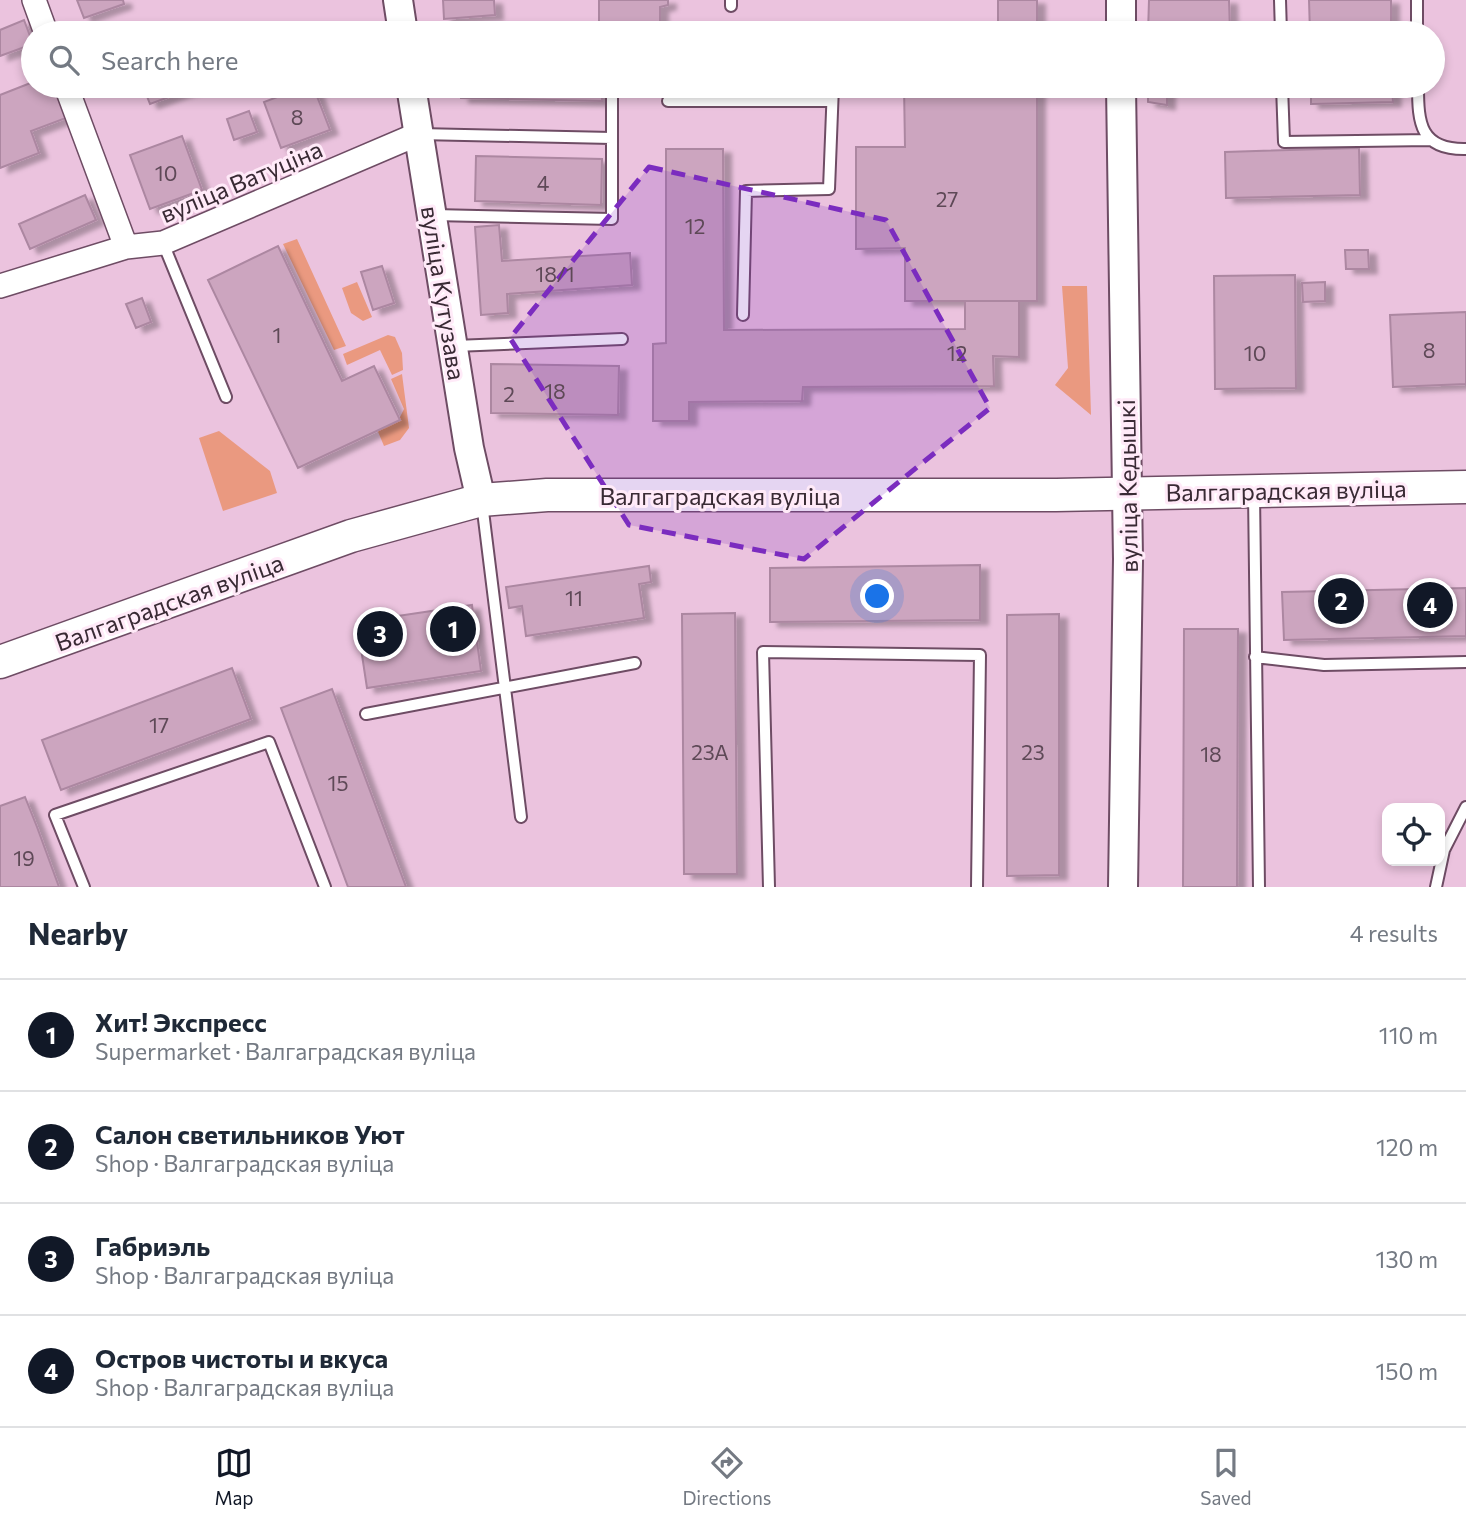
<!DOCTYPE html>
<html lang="en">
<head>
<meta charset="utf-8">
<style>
  :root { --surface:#fff; --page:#f2f2f3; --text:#1f2937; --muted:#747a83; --line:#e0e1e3; --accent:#111827 }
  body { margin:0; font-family:Commissioner,sans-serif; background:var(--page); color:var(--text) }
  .controls { position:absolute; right:21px; bottom:21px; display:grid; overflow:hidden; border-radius:14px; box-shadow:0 4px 10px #0003 }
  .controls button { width:63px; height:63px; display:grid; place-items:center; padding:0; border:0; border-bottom:2px solid var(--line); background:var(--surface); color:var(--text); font:35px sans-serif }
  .you { position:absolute; left:878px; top:597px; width:24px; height:24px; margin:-18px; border:5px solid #fff; border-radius:50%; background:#1a73e8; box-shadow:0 0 0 10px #1a73e833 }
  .badge { display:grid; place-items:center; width:46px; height:46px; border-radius:50%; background:var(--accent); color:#fff; font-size:23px; font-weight:700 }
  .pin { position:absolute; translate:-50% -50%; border:4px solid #fff; box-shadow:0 2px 7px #0006 }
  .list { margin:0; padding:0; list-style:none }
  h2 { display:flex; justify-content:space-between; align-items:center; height:91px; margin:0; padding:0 28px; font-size:30px }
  h2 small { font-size:23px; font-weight:400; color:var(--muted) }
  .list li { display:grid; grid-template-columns:46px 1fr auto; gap:21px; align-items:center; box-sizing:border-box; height:112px; padding:0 28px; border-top:2px solid var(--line) }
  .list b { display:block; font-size:26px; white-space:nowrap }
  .list p { margin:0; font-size:23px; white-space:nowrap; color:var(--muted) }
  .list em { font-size:23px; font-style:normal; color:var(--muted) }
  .icon { flex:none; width:38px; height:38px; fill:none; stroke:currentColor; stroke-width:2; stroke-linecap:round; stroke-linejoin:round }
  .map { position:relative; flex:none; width:1466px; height:887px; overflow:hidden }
  .search { position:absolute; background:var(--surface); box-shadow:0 4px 10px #0003; left:21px; right:21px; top:21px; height:77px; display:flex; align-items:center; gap:18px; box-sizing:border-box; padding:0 24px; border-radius:38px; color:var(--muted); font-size:26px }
  .sheet { height:539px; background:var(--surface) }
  nav { display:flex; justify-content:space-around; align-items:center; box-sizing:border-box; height:98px; border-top:2px solid var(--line); background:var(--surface); font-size:19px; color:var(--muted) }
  nav a { display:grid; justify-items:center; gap:4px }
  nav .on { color:var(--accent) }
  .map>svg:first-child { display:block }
  .green { fill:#ea9980 }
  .building { fill:#cca5bf; stroke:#ac87a1; stroke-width:2; filter:url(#shadow) }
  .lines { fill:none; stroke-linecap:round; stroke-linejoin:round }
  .service-casing { stroke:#6e4c64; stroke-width:14 }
  .minor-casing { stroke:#6e4c64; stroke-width:26 }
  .tertiary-casing { stroke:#6e4c64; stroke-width:32 }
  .secondary-casing { stroke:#6e4c64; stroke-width:35 }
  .service { stroke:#fff; stroke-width:10 }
  .minor { stroke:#fff; stroke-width:23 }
  .tertiary { stroke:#fff; stroke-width:28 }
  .secondary { stroke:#fff; stroke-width:32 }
  .marked { fill:#7b2cbf; fill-opacity:0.2; stroke:#7b2cbf; stroke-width:5; stroke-dasharray:14 9; stroke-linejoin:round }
  .labels { text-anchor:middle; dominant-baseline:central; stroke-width:6; stroke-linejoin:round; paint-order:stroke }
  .number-label { font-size:21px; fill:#5e4957 }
  .street-label { font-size:24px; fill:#392a34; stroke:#ffeaf8 }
</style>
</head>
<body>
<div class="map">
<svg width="1466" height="887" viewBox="0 0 1466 887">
  <defs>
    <filter id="shadow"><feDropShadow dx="8" dy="4.5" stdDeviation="2" flood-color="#0004"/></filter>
  </defs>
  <rect width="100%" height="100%" fill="#ebc3de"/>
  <path class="green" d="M297,239l49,107 -12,4 -51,-106z
    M357,282l15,35 -9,4 -12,-8 -9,-25z
    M1062,286h25l4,129 -36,-30 13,-17z
    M388,335l7,2 7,16 1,17 -11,5 -12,-25 -33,15 -4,-11z
    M402,374l7,54 -9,12 -16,6 -8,-19 22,-6 6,-12 -13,-30z
    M219,431l51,40 7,22 -54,18 -24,-73z"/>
  <path class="building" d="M77,0h46l1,4 -40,14z
    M443,0h51l1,15 -51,4z
    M599,0h69v5l-8,2v26h-46l2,-10 -17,2z
    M998,0h39v33h-39z
    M1149,0h80l1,33h-82z
    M1309,0h82v33h-81z
    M24,20l9,24 -33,12v-26z
    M33,82v4h21l12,32 -35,13 8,22 -39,15v-73z
    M143,86h56l-49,18z
    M306,86h7l17,44 -49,18 -17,-46z
    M461,86h141v15l-141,-3z
    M904,86h133v215h-132v-53l-49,1v-102h49z
    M1148,86h19v19l-19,-3z
    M1311,86h81l1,16 -82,2z
    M249,111l8,21 -23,8 -7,-21z
    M182,136l20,54 -52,19 -20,-54z
    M1359,148l1,47 -134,3 -1,-46z
    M666,149h57l1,181 241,-1v-28h54v56l-26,-1 1,30 -191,1 -1,14 -113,1v19h-36v-77l13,-1z
    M476,156l126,3 -1,46 -126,-4z
    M85,195l11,25 -66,29 -11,-25z
    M499,225l3,36 128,-8 2,32 -125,9 1,19 -27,2 -6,-88z
    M278,246l64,135 32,-15 26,54 -102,48 -90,-188z
    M1345,250h23l1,19h-23z
    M382,266l12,37 -21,7 -12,-38z
    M1295,275l1,113 -81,1 -1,-113z
    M1325,282v19l-22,1 -1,-19z
    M142,298l9,24 -15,6 -10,-24z
    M1466,312v72l-73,3 -3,-72z
    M491,364l128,2 -1,49 -127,-2z
    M980,565v55l-210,2v-54z
    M649,566l2,16 -12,2 5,34 -118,18 -4,-30 -13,2 -3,-21z
    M1466,588v48l-182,4 -2,-48z
    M472,605l9,66 -114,17 -10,-66z
    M735,613l2,261h-53l-2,-260z
    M1059,614v261l-52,1v-261z
    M1184,629h54l-1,258h-54z
    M232,668l19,51 -190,71 -19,-50z
    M332,689l74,198h-58l-10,-27 -57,-152z
    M25,797l12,30 22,60h-59v-81z"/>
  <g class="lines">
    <g class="service-casing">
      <path id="service" d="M1280,0l1,33
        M1417,0v33
        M731,6v-6
        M1037,31l84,-3
        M994,33l4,-1
        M1282,86l2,56 146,-2
        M1418,86c0,37 2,64 48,63
        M668,101h164
        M419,134l193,4
        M434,215l178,4v-133
        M163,243l63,154
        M743,315l3,-124 83,-2 4,-103
        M455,346l167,-7
        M1254,493l5,394
        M482,503l39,314
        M1255,657l69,8 142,-3
        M366,714l269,-51
        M84,887l-29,-72 214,-73 56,145
        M769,887l-6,-235 217,3 -3,232
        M1436,887l8,-37 22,-43"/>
    </g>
    <g class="minor-casing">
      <path id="minor" d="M34,0l12,33
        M66,86l60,161
        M0,286l126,-39 37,-4 255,-109"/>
    </g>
    <g class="tertiary-casing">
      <path id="tertiary" d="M398,0l5,33
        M1121,33v-33
        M411,86l58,362 12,52
        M1121,86l7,473 -5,328"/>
    </g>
    <g class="secondary-casing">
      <path id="secondary" d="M0,662l351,-126 130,-36 66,-5h509l410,-8"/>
    </g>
    <use href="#service" class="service"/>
    <use href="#minor" class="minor"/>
    <use href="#tertiary" class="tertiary"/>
    <use href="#secondary" class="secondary"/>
  </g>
  <path class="marked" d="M649,167l237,53 104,188 -186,151 -175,-34 -119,-187z"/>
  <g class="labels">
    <g class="number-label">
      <text x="297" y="116">8</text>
      <text x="166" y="172">10</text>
      <text x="543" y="182">4</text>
      <text x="947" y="198">27</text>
      <text x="695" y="225">12</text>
      <text x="555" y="273">18/1</text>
      <text x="277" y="334">1</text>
      <text x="1429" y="349">8</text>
      <text x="957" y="352">12</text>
      <text x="1255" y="352">10</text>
      <text x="555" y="390">18</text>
      <text x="509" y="393">2</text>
      <text x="574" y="597">11</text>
      <text x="159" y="724">17</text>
      <text x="710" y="751">23А</text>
      <text x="1033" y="751">23</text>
      <text x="1211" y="753">18</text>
      <text x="338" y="782">15</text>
      <text x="24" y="857">19</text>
    </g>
    <g class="street-label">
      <text transform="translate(241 181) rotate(-23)">вуліца Ватуціна</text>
      <text transform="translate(444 293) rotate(81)">вуліца Кутузава</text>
      <text transform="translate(1127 486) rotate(-91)">вуліца Кедышкі</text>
      <text transform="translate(1286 490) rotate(-1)">Валгаградская вуліца</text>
      <text x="720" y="495">Валгаградская вуліца</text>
      <text transform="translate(169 602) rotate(-20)">Валгаградская вуліца</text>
    </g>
  </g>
</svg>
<div class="controls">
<button><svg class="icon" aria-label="locate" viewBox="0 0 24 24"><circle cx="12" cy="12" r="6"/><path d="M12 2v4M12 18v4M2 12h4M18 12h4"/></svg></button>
</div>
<div class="you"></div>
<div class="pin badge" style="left:453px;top:629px">1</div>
<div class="pin badge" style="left:1341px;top:601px">2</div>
<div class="pin badge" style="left:380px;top:634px">3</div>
<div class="pin badge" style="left:1430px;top:605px">4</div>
<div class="search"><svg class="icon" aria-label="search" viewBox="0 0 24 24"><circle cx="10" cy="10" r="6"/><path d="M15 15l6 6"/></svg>Search here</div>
</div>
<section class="sheet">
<h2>Nearby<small>4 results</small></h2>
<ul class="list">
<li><span class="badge">1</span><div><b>Хит! Экспресс</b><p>Supermarket · Валгаградская вуліца</p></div><em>110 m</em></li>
<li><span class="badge">2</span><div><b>Салон светильников Уют</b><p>Shop · Валгаградская вуліца</p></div><em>120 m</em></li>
<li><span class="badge">3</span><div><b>Габриэль</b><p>Shop · Валгаградская вуліца</p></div><em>130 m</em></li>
<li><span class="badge">4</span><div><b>Остров чистоты и вкуса</b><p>Shop · Валгаградская вуліца</p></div><em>150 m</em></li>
</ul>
</section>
<nav>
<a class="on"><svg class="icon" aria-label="map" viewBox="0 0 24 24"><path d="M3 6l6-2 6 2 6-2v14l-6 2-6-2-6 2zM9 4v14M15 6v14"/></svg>Map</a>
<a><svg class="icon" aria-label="directions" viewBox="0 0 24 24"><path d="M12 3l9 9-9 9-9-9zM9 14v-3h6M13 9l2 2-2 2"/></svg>Directions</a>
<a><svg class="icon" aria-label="saved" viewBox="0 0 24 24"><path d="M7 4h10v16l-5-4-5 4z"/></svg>Saved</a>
</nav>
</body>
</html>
